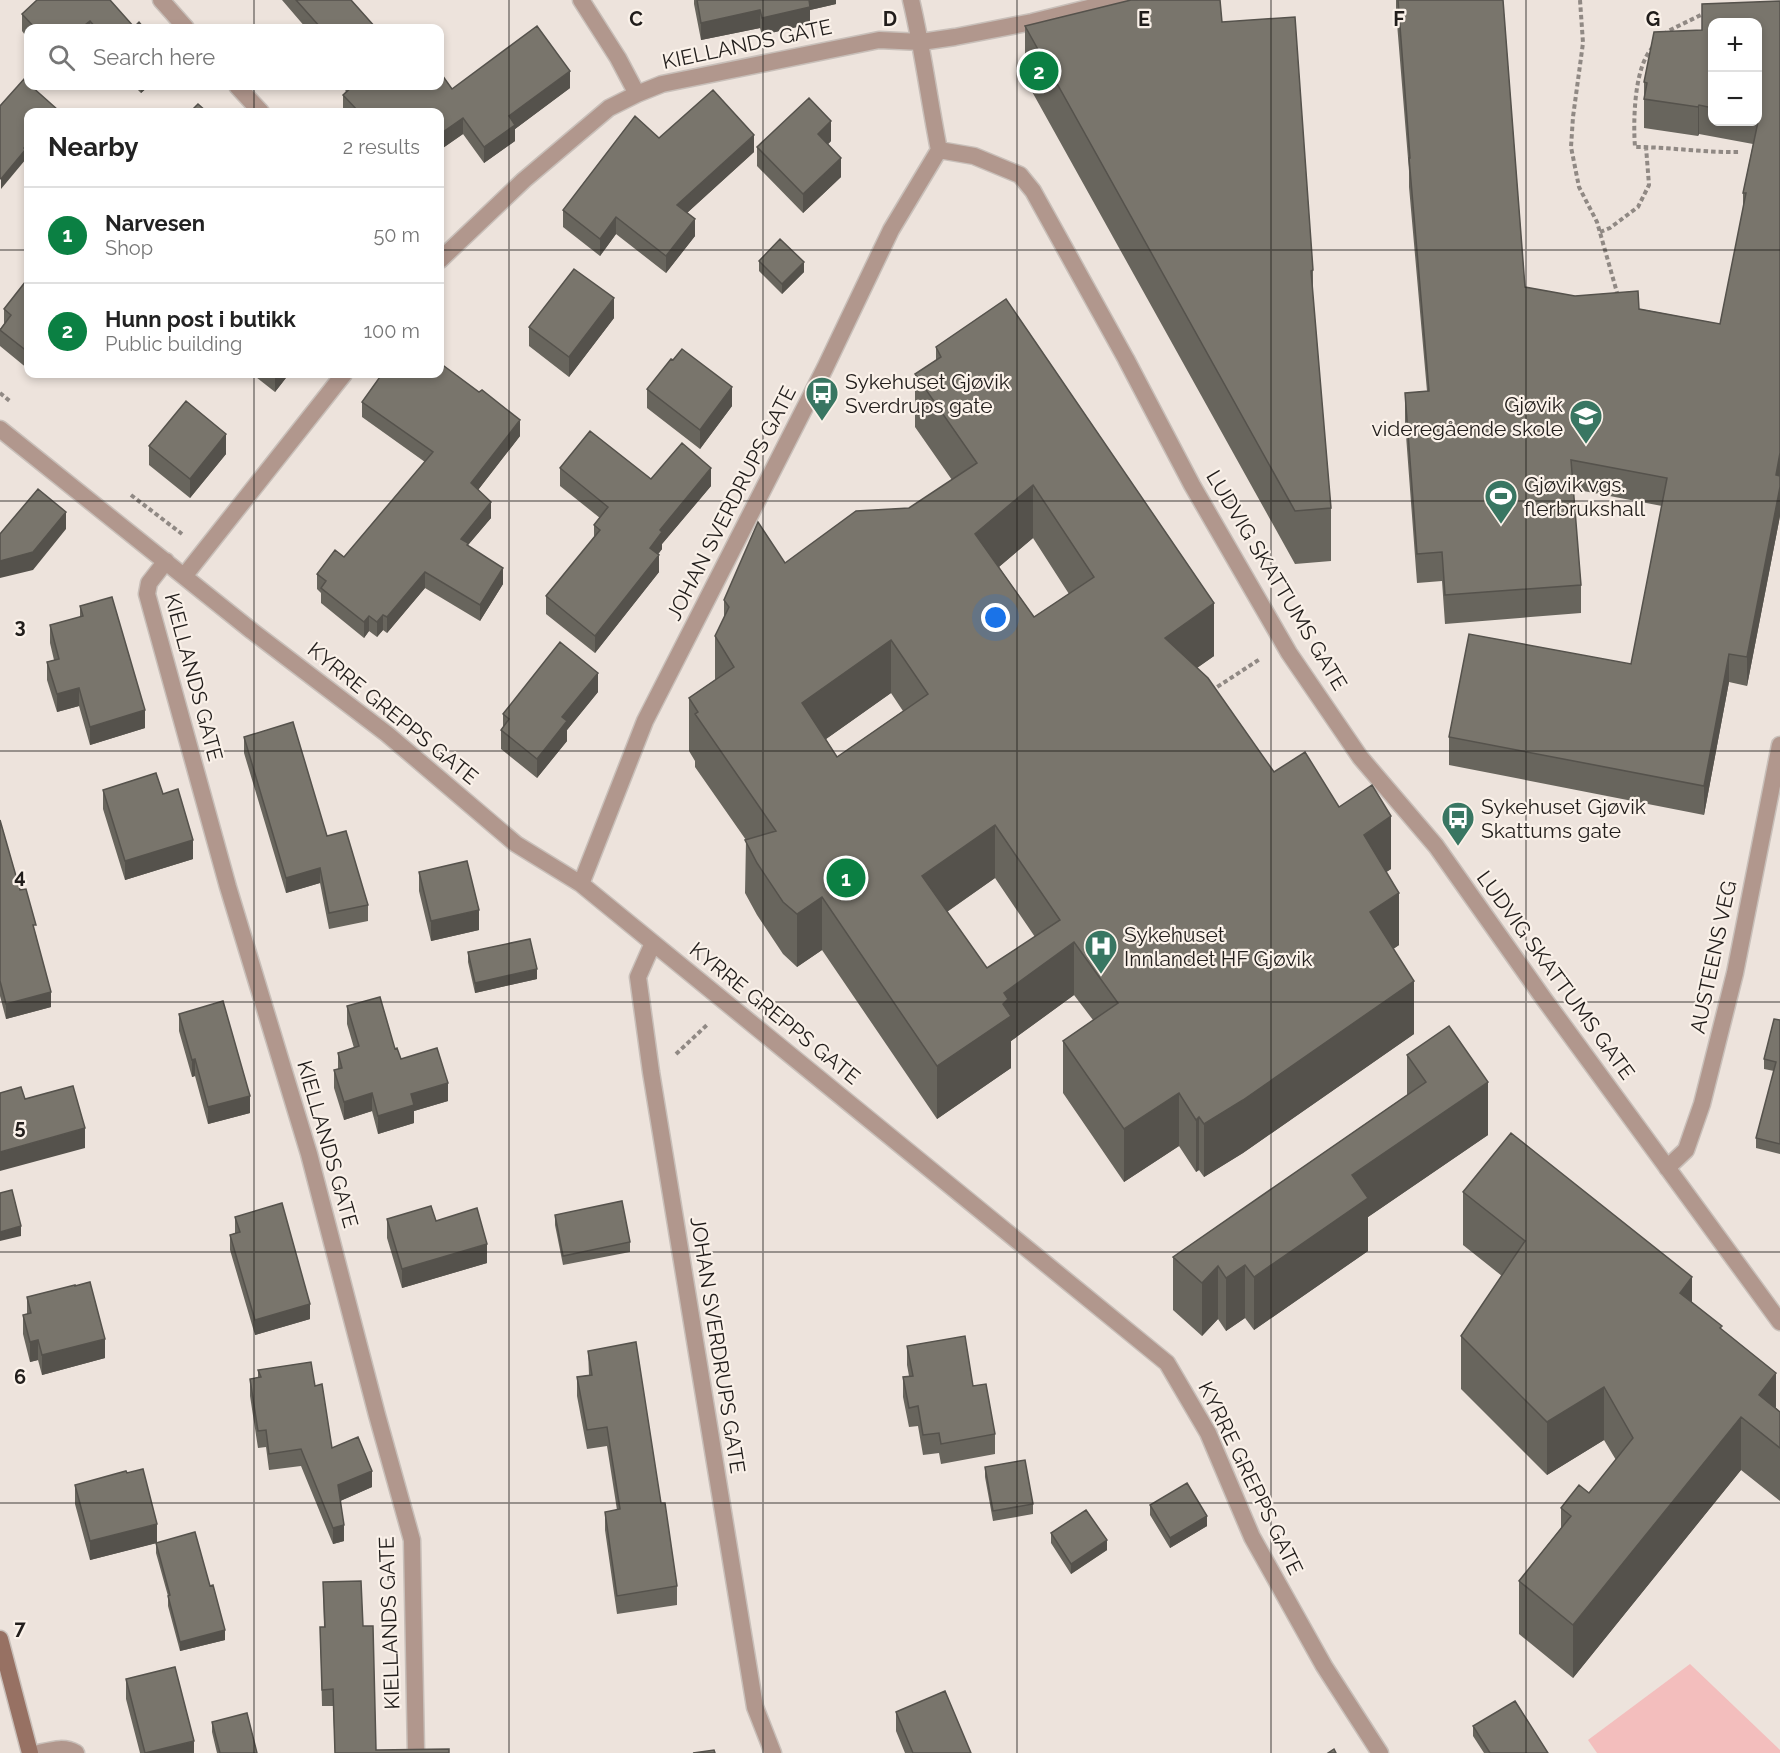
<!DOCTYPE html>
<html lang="en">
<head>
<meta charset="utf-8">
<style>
  :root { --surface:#fff; --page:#f2f2f2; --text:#222; --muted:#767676; --line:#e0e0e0; --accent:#0b8043 }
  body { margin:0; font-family:Raleway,sans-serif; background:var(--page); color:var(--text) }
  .controls { position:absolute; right:18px; top:18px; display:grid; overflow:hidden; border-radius:12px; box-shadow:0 3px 9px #0003 }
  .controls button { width:54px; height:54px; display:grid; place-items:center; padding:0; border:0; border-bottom:2px solid var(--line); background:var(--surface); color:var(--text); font:30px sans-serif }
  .you { position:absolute; left:996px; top:618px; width:21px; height:21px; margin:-15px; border:4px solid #fff; border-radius:50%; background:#1a73e8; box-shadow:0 0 0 9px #1a73e833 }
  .badge { display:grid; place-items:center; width:39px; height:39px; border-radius:50%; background:var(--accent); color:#fff; font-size:20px; font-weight:700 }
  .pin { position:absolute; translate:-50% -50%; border:3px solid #fff; box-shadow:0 2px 6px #0006 }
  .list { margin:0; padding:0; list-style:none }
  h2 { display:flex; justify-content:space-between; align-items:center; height:78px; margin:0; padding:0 24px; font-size:26px }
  h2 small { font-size:20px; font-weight:400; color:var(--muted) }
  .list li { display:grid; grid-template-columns:39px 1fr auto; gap:18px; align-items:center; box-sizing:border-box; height:96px; padding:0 24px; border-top:2px solid var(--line) }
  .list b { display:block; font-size:22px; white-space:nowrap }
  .list p { margin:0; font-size:20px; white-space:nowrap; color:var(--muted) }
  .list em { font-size:20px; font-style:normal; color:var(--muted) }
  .icon { flex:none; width:33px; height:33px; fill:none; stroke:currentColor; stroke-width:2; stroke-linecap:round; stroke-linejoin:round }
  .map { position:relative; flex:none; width:1780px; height:1753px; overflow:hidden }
  .search { position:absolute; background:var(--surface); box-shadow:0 3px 9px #0003; left:24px; top:24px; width:420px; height:66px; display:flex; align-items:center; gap:15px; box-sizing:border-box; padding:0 21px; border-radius:12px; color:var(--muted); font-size:22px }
  .panel { position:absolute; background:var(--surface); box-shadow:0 3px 9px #0003; left:24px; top:108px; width:420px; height:270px; border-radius:12px }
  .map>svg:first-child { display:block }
  .green { fill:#f3bebd }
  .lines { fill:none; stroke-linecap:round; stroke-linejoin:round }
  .minor-casing { stroke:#c8bfb9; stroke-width:19 }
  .secondary-casing { stroke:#c8bfb9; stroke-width:19 }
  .path { stroke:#908984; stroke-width:4; stroke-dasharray:4.5 3; stroke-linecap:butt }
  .minor { stroke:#b1978d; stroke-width:16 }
  .secondary { stroke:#977163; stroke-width:16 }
  .wall { fill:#68655d; fill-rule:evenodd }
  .shaded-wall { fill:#55524c }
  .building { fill:#79756c; stroke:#55524c; stroke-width:1.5; fill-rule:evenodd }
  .grid { fill:none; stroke:#211d1b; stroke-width:1.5; stroke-opacity:0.55 }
  .labels { text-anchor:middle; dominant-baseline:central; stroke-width:4.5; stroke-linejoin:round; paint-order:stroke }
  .street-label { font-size:21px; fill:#211d1b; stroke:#faf1e9 }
  .poi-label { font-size:21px; fill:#211d1b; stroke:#faf1e9; text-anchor:start }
  .grid-label { font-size:20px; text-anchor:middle; font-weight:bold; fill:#211d1b; stroke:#faf1e9; stroke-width:4.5; stroke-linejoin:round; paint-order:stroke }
</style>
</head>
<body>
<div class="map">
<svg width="1780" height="1753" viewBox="0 0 1780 1753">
  <rect width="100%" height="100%" fill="#ede3dc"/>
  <path class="green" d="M1690,1664l90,86v3h-183l-9,-13z"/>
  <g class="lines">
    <g class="minor-casing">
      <path id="minor" d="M161,0l25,28
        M581,0l37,58 19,36
        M911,0c12,50 18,100 28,150
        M237,86l24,26
        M939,150l35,6 46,19 13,16 93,168 66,126 97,168 71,104 76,89 108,153 236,323
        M440,260l84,-80 85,-72 28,-14 25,-10 217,-44 42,2 34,-5 77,-15 89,-22
        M0,429l252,202 135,103 129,110 65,40 586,479 41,70 44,104 72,129 56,87
        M166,561l-17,22 -2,11 81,293 81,267 68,261 35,125 4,213
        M185,575l159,-201
        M581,884l64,-163 180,-353 66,-138 48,-80
        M653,943l-15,34 13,95 104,635 18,46
        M1667,1168l19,-18 16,-46 33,-131 45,-228
        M39,1753c13,-3 25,-7 37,0"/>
    </g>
    <g class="secondary-casing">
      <path id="secondary" d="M0,1639l30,114"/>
    </g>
    <path class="path" d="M1580,0l3,43 -10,74 -2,30 8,40 18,35 21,74
      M1664,35l4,-4 37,-18
      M1653,47c-19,19 -20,74 -18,100 35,0 70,6 106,5
      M1600,232l10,-4 28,-21 11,-22 -3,-38
      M0,393l11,9
      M131,495l51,39
      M1211,691l49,-32
      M676,1054l32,-30"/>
    <use href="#minor" class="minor"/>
    <use href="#secondary" class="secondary"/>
  </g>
  <path class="wall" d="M282,0h69l25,28h-70z
    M694,0h142v4l-26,6v14l-48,11 -2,-7 -59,12 -7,-36z
    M1396,0h107l22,287 195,37 23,-115v-16l10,-49 -54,-10 -1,2 -54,-8v-46l58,-52v-26l78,-3v515l-33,170 -18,-4 -25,133 -255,-50v-28l182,-73 31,-158 -89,-17 8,96v28l-136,11 -3,-43 -25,2 -12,-161v-29l22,-2 -18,-204v-16l-13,-160zM1713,22h45v100h-45z
    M22,14l112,13 10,1h-116v11l-6,-8z
    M1025,26l288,244v30l18,208v53l-36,3 -270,-485z
    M134,86h15l-8,7z
    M341,86h99l12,3 118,-1 -55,41v12l-31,22 -21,-29 -23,16v-38h-96l-1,-1v-16l3,-4z
    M659,138l95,14 -67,61 8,23 -29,37 -50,-39 -16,22 -37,-29v-17z
    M831,141l-3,3 13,33 -38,36 -46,-47v-19z
    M759,261l45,11 -22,22 -23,-23z
    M28,283v86l-28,-23v-17l4,-5v-15z
    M614,318l-45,59 -40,-31v-19z
    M936,347l278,309 -17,12 77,104 65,35 52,62 -5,3 13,73 -6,4 21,85 -171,119 -39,24 -5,-7 -3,2 -17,-26 -55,36 -61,-89v-52l30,-21 -19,-25 -63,46v27l-74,51 -115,-169 -25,17 -14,-13 -26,-39 -12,-22 1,-53 -51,-73v-6l-6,-10v-53l26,-18v-44l9,-18v-18l61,-37 124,-55 43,-28 -37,-53v-53l21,-14zM1033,538l36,56 -35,23 -35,-50zM891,693l12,18 -66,46 -11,-18zM995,878l40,59 -48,31 -40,-56z
    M252,374h37l-14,18z
    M647,389l85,17 -32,43 -53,-41z
    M362,402l158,34 -42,54 13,28 -23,27v1l35,38 -23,37 -55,-33 -38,45 -4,-3 -6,7 -8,-6 -5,7 -43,-35v-10l-4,-4v-15l27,-17 81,-95 -63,-45z
    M149,446l77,8 -36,44 -41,-33z
    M560,468l151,18 -49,58v5l-4,5 1,18 -64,81 -49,-39v-18l48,-58v-13l6,-7 -40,-32z
    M80,606l65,122 -55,17 -11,-39 -22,6 -10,-32v-18l7,-2 -4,-17v-18l30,-8z
    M598,692l-31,38v11l-30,37 -36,-29v-19l2,-3v-13z
    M244,737l83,99 41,69v16l-39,8 -9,-46 -34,10 -42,-140z
    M103,790l60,4 30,65 -68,21 -22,-71z
    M0,820l20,70 16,45 15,72 -45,12 -6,-23z
    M419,872l60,58 -48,11 -12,-50z
    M468,952l69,27 -62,14 -7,-31z
    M347,1006l48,43 6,10 47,42 -34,10v12l-36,11 -6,-23 -28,9 -10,-32v-18l4,-1v-16l16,-5 -7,-24z
    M179,1014l71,99 -42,11 -13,-48 -3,1 -13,-46z
    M1780,1020v134l-24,-6v-10l18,-67 -10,-2v-10z
    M1407,1055l81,80 -120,82v34l-114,79 -9,-12 -19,13 -8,-12 -16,17 -29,-26v-53l234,-162z
    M1463,1192l229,111 30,27 54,78 4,4v89l-39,-31 -168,208 -54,-44v-53l42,-53v-20l28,-15 27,-33 -12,-20 -57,35 -86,-86v-53l41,-60 -39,-31z
    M555,1215l75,27v10l-67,13 -8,-40z
    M235,1217l75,102 -55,16 -25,-85v-15l5,-2z
    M387,1219l49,2 51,42 -85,25 -15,-50z
    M27,1297l78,61 -63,17 -4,-15 -8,2 -7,-28v-19l4,-1z
    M907,1346l66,40 22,48v20l-54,10 -2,-11 -16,2 -5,-29 -9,1 -6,-30v-20l6,-1 -2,-11z
    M588,1351l73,152 16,83v19l-60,9 -12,-84v-18l12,-2 -10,-64 -20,3 -10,-53v-19l12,-2z
    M258,1370l57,16 17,62 40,39 -32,14 4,40 -11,3 -32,-78 -32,4 -3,-23 -8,1 -8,-52v-17l8,-1z
    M985,1467l48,37v10l-40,7 -8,-44z
    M75,1485l82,57 68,98 -45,11 -12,-45v-10l-12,-43v-10l-66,17 -15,-56z
    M1150,1505l57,21 -37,22 -20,-33z
    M1051,1533l56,17 -36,24 -20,-31z
    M323,1582l40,44 13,124 73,3h-114l-2,-47h-11l-2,-79h4z
    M126,1679l68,74h-54l-14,-54z
    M896,1712l75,41h-66l-9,-22z
    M212,1722l45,31h-40l-5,-21z
    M1473,1726l75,27h-64l-11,-17z"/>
  <path class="shaded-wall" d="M807,0h29v4l-26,6v14l-48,11v-17z
    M760,10v18l-59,12v-17z
    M90,21v7h-9z
    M570,71v17l-55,41v12l-31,22v-16l25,-31z
    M141,86h8l-8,7z
    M1699,105v29l-1,2v-29z
    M463,118v16l-23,16v-16z
    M831,121v20l-13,13v-20z
    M754,135v17l-77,70v-17z
    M28,143v10l-2,2v4l-25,30v-10z
    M841,158v19l-38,36v-19z
    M616,217v17l-16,22v-17z
    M695,219v17l-29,37v-17z
    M804,262v10l-22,22v-10z
    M614,298v20l-45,59v-20z
    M275,374h14l-14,18z
    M732,387v19l-32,43v-19z
    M520,420v16l-49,63v-16z
    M226,434v20l-36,44v-19z
    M1780,453v29l-4,-7z
    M711,468v18l-49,58v5l-12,16v-17l10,-18z
    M1033,485v53l-58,49v-53z
    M1780,487v29l-33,170v-29z
    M491,502v16l-23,27v14l-7,-20z
    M66,512v17l-33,41 -33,8v-17z
    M659,555v17l-64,81v-17z
    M503,568v16l-23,37v-16z
    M425,572v16l-38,45v-16z
    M1214,603v53l-49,34v-52z
    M383,615v15l-6,7v-15z
    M369,616v15l-5,7v-16z
    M891,640v53l-89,63v-53z
    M1729,654v28l-25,133v-29z
    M598,673v19l-31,38v11l-30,37v-19l25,-42z
    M79,688v18l-22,6v-18z
    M145,710v18l-55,17v-18z
    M1391,816v53l-27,18v-52z
    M995,825v53l-73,51v-53z
    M193,840v19l-68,21v-19z
    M320,868v15l-34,10v-15z
    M1399,893v52l-29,20v-53z
    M822,897v53l-25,17v-53z
    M479,910v20l-48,11v-20z
    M1074,942v53l-63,46v27l-74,51v-53l67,-73z
    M537,969v10l-62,14v-10z
    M1414,981v53l-171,119 -39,24v-53z
    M51,992v15l-45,12v-15z
    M195,1059v17l-3,1v-17z
    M1488,1082v53l-120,82v34l-114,79v-53l98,-102z
    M448,1083v18l-34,10v12l-36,11v-18l33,-22z
    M372,1093v18l-28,9v-18z
    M1179,1093v53l-55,36v-53z
    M250,1096v17l-42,11v-17z
    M1199,1117v53l-3,2v-52z
    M85,1128v20l-85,23v-19z
    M21,1226v10l-21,5v-9z
    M487,1244v19l-85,25v-19z
    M1245,1265v53l-19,13v-53z
    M1218,1266v53l-16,17v-53z
    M1692,1277v53l-12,-37z
    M310,1304v15l-55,16v-15z
    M105,1339v19l-63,17v-20z
    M38,1340v20l-8,2v-20z
    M1776,1373v52l-17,-30z
    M1604,1387v53l-57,35v-53z
    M1741,1417v53l-168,208v-53z
    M372,1471v16l-34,15v-17z
    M1207,1516v10l-37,22v-10z
    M157,1524v19l-67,17v-19z
    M344,1525v16l-11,3v-16z
    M1107,1540v10l-36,24v-10z
    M225,1630v10l-45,11v-9z
    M194,1741v12h-48z"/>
  <path class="building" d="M37,0h73l24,27 5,-5 5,6h-48l-6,-7 -9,7h-46l-13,-14z
    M296,0h55l25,28h-55z
    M697,0h112l1,7 -48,11 -2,-8 -59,13z
    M1131,0h89l2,22 73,-5 18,253 -2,1 20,237 -36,3 -270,-485z
    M1398,0h105l22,287 50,9 63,-5 1,18 81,15 26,-131h-3l15,-71v-100h-45v86l-14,-3 -1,2 -54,-8 3,-16 -3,-1 10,-50 48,-2v-26l78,-3v452l-4,22 4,1v11l-33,170 -18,-3 -25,132 -255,-49 20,-103 162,30 36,-186 -96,-18 10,125 -136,10 -3,-43 -25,2 -12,-161 24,-2 -20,-233h1z
    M537,26l33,45 -61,45 6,9 -31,22 -21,-29 -23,16v-22h-81l-16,-17 10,-9h87v-14l12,17z
    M24,79l4,4v3h3l27,24 -2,2h-28v31l-4,5 2,1 -25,30 -1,-1v-72z
    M713,90l41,45 -77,70 18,14 -29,37 -50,-39 -16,22 -37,-29 72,-94 24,22z
    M809,98l22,23 -13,13 23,24 -38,36 -46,-47z
    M198,104l9,8h-17z
    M780,239l24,23 -22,22 -23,-23z
    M574,269l40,29 -45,59 -40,-30z
    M26,281l2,2v69l-28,-22 11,-15 -7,-6z
    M1006,299l208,304 -49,35 43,40 66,94 31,-20 34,55 33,-22 19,31 -27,19 35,58 -29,19 44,69 -171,119 -39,24 -5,-7 -3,3 -17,-27 -55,36 -61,-88 55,-38 -44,-61 -70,51 4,6 -5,5 8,12 -74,50 -115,-169 -25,17 -14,-12 -26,-39 -12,-23 31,-9 -81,-117 3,-2 -9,-14 45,-31 -19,-31 14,-29 -5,-7 34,-78 27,41 71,-52 53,-3 68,-45 -62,-89 26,-17 -5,-10zM1033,485l61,92 -60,40 -59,-83zM891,640l37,54 -91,63 -35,-54zM995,825l65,95 -73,48 -65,-92z
    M682,349l50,38 -32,43 -53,-41 24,-30 2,1z
    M440,363l39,29 3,-2 38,30 -49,63 20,19 -30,37 7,4 -1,2 36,23 -23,37 -55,-33 -38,45 -4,-2 -6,7 -8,-6 -5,6 -43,-34 5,-7 -9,-7 18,-24 9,7 89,-105 -71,-50 20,-28h58z
    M186,401l40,33 -36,45 -41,-33z
    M590,431l61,48 31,-36 29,25 -51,62 2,2 -12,16 9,7 -64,81 -49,-40 54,-66 -6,-5 14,-18 -48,-39z
    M38,489l28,23 -33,40 -33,9v-27z
    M112,597l33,113 -55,17 -11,-39 -22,6 -10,-32 12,-3 -9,-34 33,-9 -3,-10z
    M560,642l38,31 -36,44 5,4 -30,38 -36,-29 8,-11 -6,-5z
    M293,722l34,114 19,-5 22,74 -39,8 -9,-45 -34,10 -42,-141z
    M156,773l7,21 15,-5 15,51 -68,21 -22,-71z
    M0,820l20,70 6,-1 10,36h-3l18,67 -45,12 -6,-23z
    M467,861l12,49 -48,11 -12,-49z
    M530,939l7,30 -62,14 -7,-31z
    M380,997l15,52 2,-1 4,11 36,-11 11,35 -37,11 3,11 -36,11 -6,-23 -28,9 -10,-32 8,-2 -4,-15 21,-7 -12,-40z
    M223,1001l27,95 -42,11 -13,-48 -3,1 -13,-46z
    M1774,1019l6,1v124l-24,-6 20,-76 -12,-3z
    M1449,1026l39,56 -136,93 16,23 -114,79 -9,-12 -19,13 -8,-12 -16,17 -29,-26 253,-175 -19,-27z
    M73,1086l12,42 -85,24v-59l21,-6 4,12z
    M1511,1133l181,144 -12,16 42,33 -2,2 56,45 -17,22 21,17v36l-39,-31 -168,208 -54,-44 52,-65 -10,-8 18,-23 10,8 44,-55 -29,-51 -57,35 -86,-86 64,-95 -62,-49z
    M12,1190l9,36 -21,6v-39z
    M622,1201l8,41 -67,14 -8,-41z
    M282,1203l28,101 -55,16 -25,-85 10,-3 -5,-15z
    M431,1206l5,15 41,-13 10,36 -85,25 -15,-50z
    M90,1282l15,57 -63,16 -4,-15 -8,2 -7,-27 8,-2 -4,-16 48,-12v1z
    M965,1336l8,50 13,-2 9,50 -54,10 -2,-11 -16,2 -5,-29 -9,2 -6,-31 10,-1 -6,-30z
    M636,1342l25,161h4l12,83 -60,10 -12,-84 15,-3 -13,-82 -20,3 -10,-53 15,-2 -4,-24z
    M311,1362l4,24 7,-2 10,64 26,-11 14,34 -34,14 6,40 -11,3 -32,-79 -32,5 -3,-24 -8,1 -8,-52 11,-2 -3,-7z
    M1025,1460l8,44 -40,7 -8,-44z
    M143,1469l14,55 -67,17 -15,-56 51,-14 1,2z
    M1187,1483l20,33 -37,22 -20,-33z
    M1086,1510l21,30 -36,24 -20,-31z
    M195,1532l15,54 3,-1 12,45 -45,12 -12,-46 2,-1 -14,-52z
    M361,1581l2,45h10l3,124 73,-1v4h-114l-2,-64 -11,1 -2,-63h5l-2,-45z
    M175,1667l19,74 -49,12 -19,-74z
    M945,1691l26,62h-58l-17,-41z
    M1515,1701l33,52h-58l-17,-27z
    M247,1713l10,40h-37l-8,-31z
    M1334,1749l2,4h-8z
    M714,1750l1,3h-22z"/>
  <path class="grid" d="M254,0v28M509,0v1753M763,0v1753M1017,0v1753M1271,0v1753M1526,0v1753M254,86v26M0,250h28M440,250h1340M254,374v1379M0,501h1780M0,751h1780M0,1002h1780M0,1252h1780M0,1503h1780"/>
  <defs>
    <g id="bus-pin" transform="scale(1.725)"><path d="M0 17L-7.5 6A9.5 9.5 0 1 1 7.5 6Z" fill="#397662" stroke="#faf1e9"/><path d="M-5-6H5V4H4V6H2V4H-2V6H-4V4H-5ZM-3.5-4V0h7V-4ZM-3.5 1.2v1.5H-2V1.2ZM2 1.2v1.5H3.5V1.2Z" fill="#fff"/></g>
    <g id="school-pin" transform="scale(1.725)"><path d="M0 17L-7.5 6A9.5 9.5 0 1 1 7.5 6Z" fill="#397662" stroke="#faf1e9"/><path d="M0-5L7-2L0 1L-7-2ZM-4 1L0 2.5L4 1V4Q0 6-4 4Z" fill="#fff"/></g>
    <g id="stadium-pin" transform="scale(1.725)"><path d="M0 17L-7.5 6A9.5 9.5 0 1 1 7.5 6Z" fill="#397662" stroke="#faf1e9"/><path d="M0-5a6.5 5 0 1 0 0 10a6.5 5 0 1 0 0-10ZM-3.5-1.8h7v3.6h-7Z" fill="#fff"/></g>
    <g id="hospital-pin" transform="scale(1.725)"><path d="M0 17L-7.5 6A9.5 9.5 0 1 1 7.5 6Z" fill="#397662" stroke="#faf1e9"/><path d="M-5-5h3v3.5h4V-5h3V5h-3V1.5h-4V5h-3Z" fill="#fff"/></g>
  </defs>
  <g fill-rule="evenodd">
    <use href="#bus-pin" x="822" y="393"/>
    <use href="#school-pin" x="1586" y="416"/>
    <use href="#stadium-pin" x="1501" y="496"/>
    <use href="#bus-pin" x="1458" y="818"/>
    <use href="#hospital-pin" x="1101" y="946"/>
  </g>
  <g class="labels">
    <g class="street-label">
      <text transform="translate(747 44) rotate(-12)">KIELLANDS GATE</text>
      <text transform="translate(731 503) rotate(-63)">JOHAN SVERDRUPS GATE</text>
      <text transform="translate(1277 580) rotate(59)">LUDVIG SKATTUMS GATE</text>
      <text transform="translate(194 677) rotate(75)">KIELLANDS GATE</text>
      <text transform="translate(393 713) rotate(39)">KYRRE GREPPS GATE</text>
      <text transform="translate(1713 957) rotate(-78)">AUSTEENS VEG</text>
      <text transform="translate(1556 975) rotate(54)">LUDVIG SKATTUMS GATE</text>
      <text transform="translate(775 1013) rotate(39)">KYRRE GREPPS GATE</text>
      <text transform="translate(328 1144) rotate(74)">KIELLANDS GATE</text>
      <text transform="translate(718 1345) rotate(81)">JOHAN SVERDRUPS GATE</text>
      <text transform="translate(1251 1478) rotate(64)">KYRRE GREPPS GATE</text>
      <text transform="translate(389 1623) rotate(-92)">KIELLANDS GATE</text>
    </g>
    <g class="poi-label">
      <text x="845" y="381">Sykehuset Gjøvik<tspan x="845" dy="24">Sverdrups gate</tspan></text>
      <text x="1563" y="404" text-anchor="end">Gjøvik<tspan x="1563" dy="24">videregående skole</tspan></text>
      <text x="1524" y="484">Gjøvik vgs.<tspan x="1524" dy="24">flerbrukshall</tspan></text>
      <text x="1481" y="806">Sykehuset Gjøvik<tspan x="1481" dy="24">Skattums gate</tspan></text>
      <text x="1124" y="934">Sykehuset<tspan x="1124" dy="24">Innlandet HF Gjøvik</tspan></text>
    </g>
  </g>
  <g class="grid-label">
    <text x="636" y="26">C</text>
    <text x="890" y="26">D</text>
    <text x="1144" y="26">E</text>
    <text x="1399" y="26">F</text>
    <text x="1653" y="26">G</text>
    <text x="20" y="633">3</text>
    <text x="20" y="883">4</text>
    <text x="20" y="1134">5</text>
    <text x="20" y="1384">6</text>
    <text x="20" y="1635">7</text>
  </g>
</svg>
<div class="controls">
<button>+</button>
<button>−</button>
</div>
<div class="you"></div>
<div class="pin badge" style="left:846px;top:878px">1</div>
<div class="pin badge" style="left:1039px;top:71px">2</div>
<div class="search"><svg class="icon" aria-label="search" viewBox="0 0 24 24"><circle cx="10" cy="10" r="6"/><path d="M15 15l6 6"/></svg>Search here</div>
<section class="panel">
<h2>Nearby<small>2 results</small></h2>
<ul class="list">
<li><span class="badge">1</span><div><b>Narvesen</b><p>Shop</p></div><em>50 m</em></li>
<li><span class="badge">2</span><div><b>Hunn post i butikk</b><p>Public building</p></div><em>100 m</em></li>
</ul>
</section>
</div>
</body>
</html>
